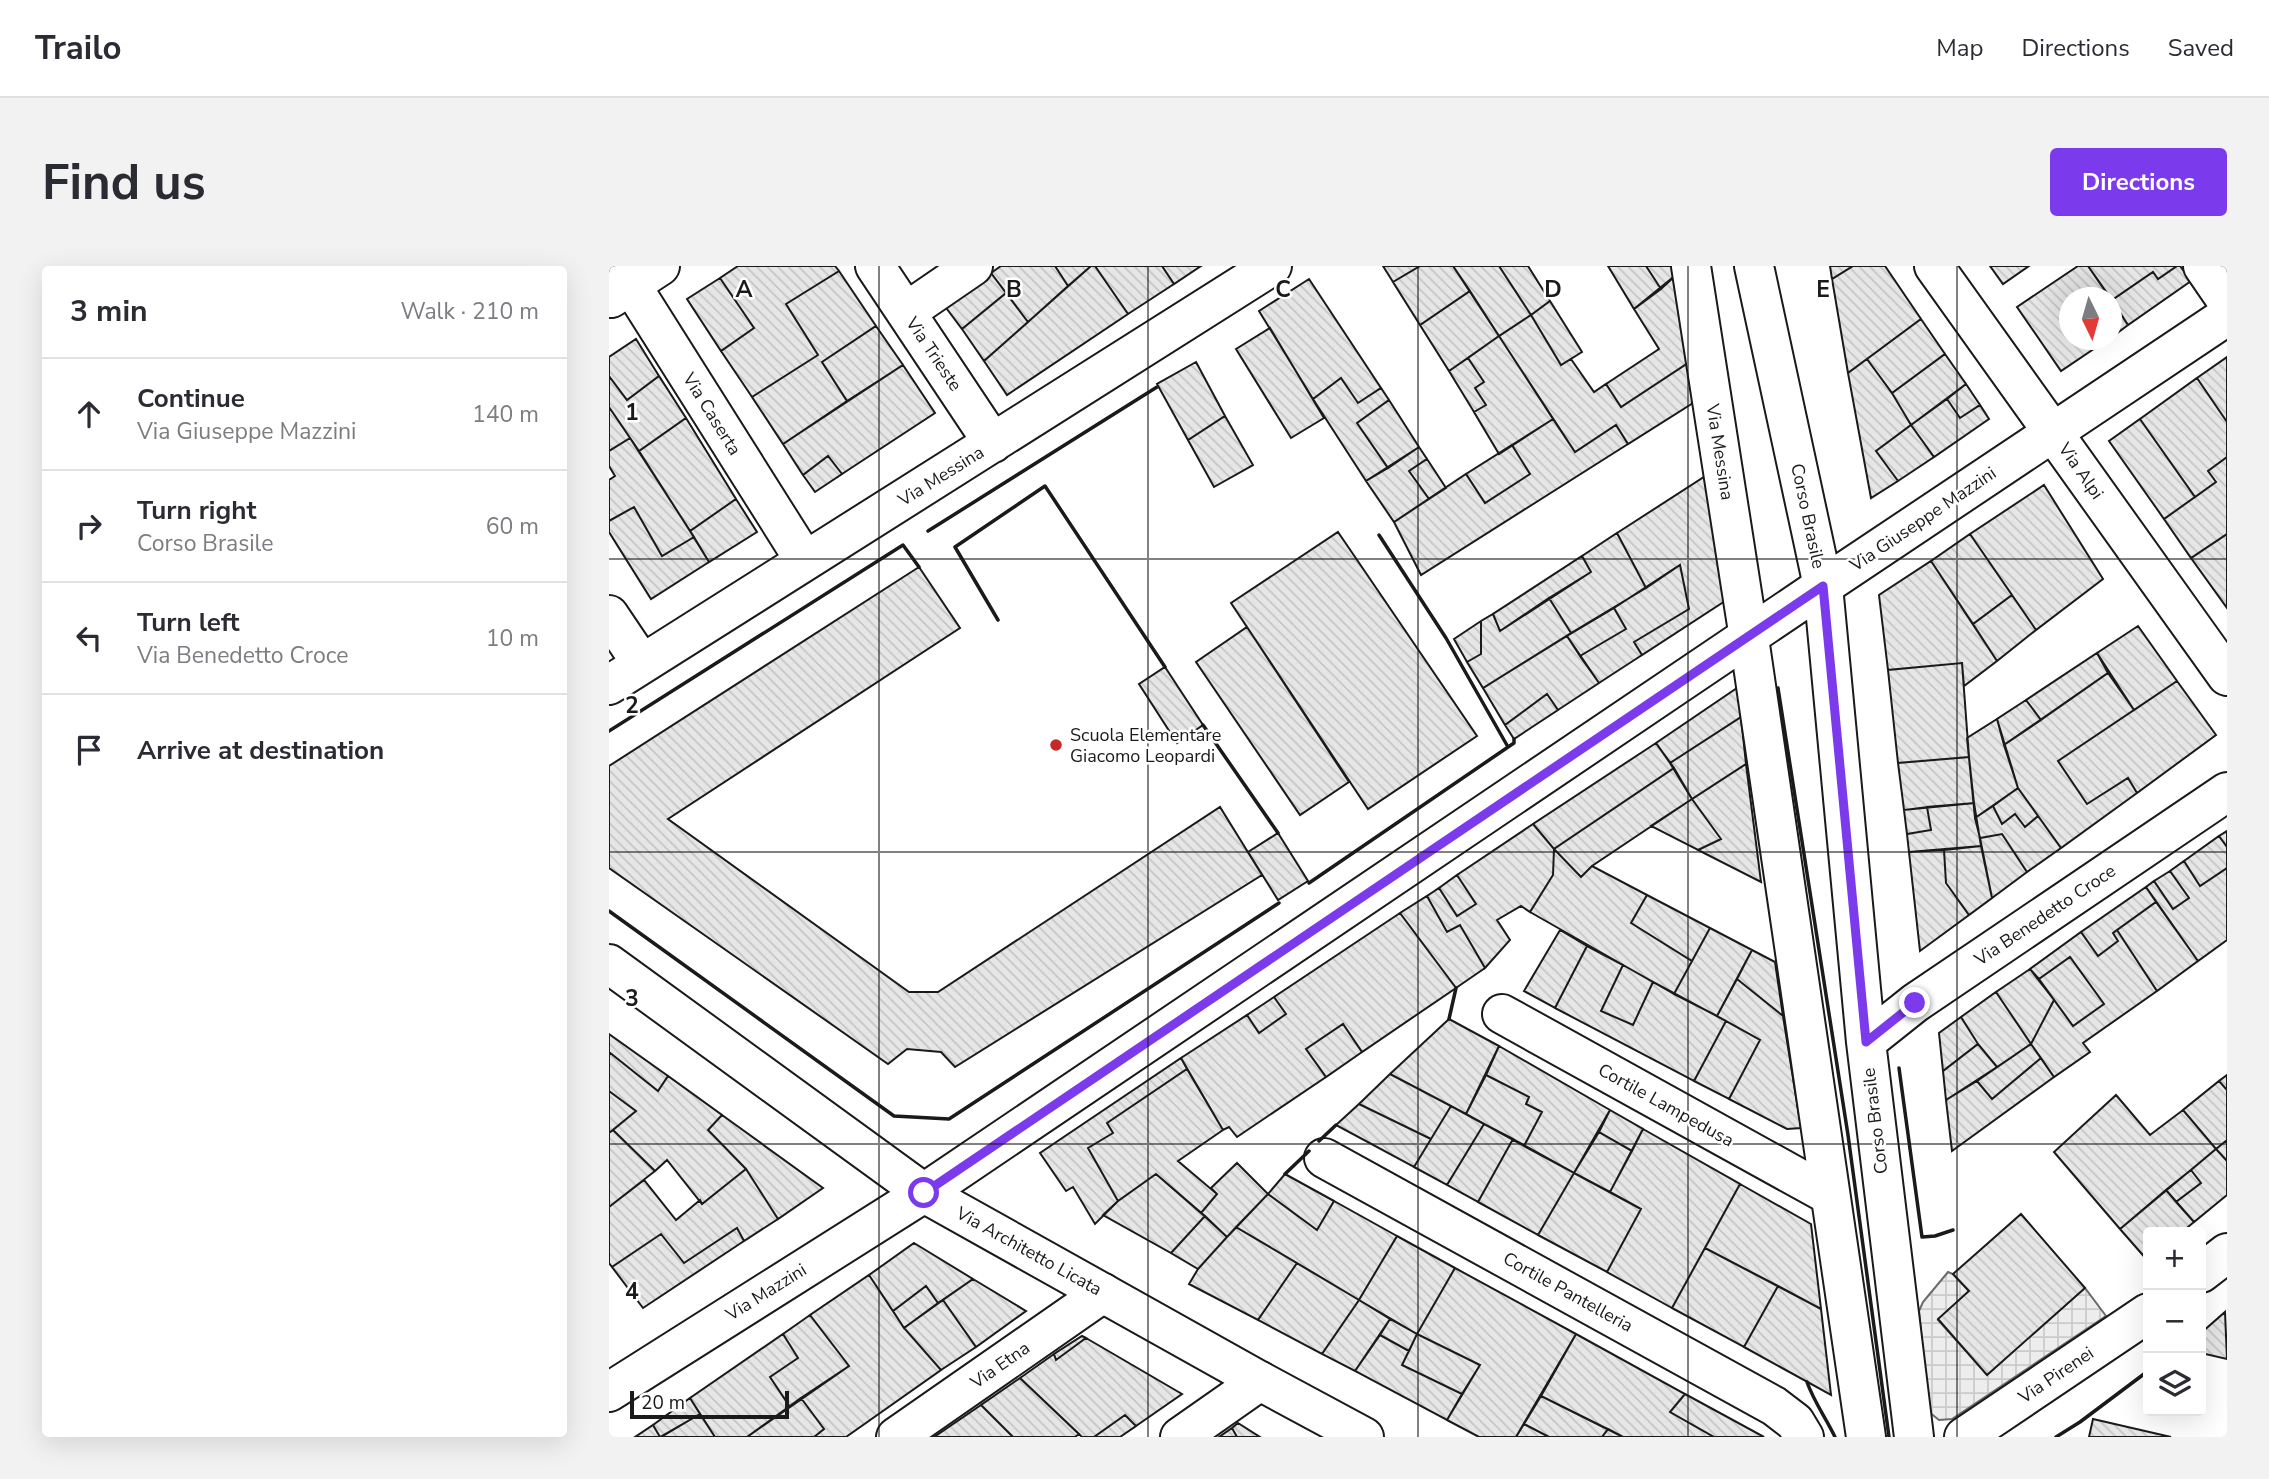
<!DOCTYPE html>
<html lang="en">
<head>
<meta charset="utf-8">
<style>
  :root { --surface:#fff; --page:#f2f2f3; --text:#2b2b33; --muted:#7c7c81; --line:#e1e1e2; --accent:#7c3aed }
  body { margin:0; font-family:"Nunito Sans",sans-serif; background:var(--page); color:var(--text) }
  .controls { position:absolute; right:21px; bottom:21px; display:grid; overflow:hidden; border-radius:7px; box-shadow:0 7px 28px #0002 }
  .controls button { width:63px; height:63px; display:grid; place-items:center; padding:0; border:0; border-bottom:2px solid var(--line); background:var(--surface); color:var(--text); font:35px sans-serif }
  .compass { position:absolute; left:1450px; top:21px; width:63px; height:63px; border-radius:50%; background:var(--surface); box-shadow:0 7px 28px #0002; rotate:175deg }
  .scale { position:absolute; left:21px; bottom:18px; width:159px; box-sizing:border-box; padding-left:7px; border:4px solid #1a1a1a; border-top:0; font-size:19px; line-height:24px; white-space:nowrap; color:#1a1a1a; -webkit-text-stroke:5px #fff; paint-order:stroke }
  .stop { position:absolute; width:21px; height:21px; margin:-16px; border:5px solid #7c3aed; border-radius:50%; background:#fff }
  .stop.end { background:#7c3aed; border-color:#fff; box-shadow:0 2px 7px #0008 }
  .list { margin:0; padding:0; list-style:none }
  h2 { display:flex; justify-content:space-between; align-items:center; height:91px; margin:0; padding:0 28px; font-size:30px }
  h2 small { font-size:23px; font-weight:400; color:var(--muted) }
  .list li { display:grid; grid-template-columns:46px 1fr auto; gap:21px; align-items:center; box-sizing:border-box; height:112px; padding:0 28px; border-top:2px solid var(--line) }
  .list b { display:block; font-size:26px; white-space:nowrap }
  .list p { margin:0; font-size:23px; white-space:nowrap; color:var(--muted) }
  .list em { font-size:23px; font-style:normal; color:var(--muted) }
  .icon { flex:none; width:38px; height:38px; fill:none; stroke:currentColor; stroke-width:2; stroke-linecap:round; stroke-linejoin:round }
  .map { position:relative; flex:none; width:1618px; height:1171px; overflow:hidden; border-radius:7px }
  header { display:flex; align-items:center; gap:42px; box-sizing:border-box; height:98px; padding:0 35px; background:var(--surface); border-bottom:2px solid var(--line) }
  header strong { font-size:33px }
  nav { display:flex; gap:38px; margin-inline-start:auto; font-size:24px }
  .intro { display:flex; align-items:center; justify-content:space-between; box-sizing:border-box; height:168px; padding:0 42px }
  h1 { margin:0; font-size:49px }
  .button { padding:18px 32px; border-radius:7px; background:var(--accent); color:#fff; font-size:24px; font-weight:700 }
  main { display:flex; gap:42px; padding:0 42px }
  aside { flex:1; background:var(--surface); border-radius:7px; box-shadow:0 7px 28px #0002 }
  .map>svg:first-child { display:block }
  .plaza { fill:url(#plaza-grid); stroke:#6a6a6a; stroke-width:2 }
  .building { fill:url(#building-back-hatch); stroke:#1a1a1a; stroke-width:2 }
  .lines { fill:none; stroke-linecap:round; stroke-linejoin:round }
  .street-casing { stroke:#1a1a1a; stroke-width:42 }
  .secondary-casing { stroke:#1a1a1a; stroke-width:42 }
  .street { stroke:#fff; stroke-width:38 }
  .secondary { stroke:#fff; stroke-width:38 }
  .wall { stroke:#1a1a1a; stroke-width:3.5 }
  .route { stroke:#7c3aed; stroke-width:9 }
  .grid { fill:none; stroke:#1a1a1a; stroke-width:2; stroke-opacity:0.55 }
  .poi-dot { fill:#c62828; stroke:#fff; stroke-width:2.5 }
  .labels { text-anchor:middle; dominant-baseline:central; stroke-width:5; stroke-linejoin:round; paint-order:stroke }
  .street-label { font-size:18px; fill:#1a1a1a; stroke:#fff }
  .poi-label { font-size:18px; fill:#1a1a1a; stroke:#fff; text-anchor:start }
  .grid-label { font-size:23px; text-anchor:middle; font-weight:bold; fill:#1a1a1a; stroke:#fff; stroke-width:5; stroke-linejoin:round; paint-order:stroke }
</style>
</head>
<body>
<header>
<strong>Trailo</strong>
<nav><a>Map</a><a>Directions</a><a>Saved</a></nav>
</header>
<div class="intro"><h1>Find us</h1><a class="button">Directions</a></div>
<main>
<aside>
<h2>3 min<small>Walk · 210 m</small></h2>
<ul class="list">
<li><svg class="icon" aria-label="ahead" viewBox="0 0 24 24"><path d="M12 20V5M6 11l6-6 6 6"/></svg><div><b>Continue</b><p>Via Giuseppe Mazzini</p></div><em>140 m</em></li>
<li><svg class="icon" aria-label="right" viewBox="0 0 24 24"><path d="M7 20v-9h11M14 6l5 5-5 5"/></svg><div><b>Turn right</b><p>Corso Brasile</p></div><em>60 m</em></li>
<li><svg class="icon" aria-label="left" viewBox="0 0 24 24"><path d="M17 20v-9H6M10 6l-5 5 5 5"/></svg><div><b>Turn left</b><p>Via Benedetto Croce</p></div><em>10 m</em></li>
<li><svg class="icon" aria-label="arrive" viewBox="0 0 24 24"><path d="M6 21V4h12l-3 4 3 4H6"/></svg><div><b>Arrive at destination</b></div></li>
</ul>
</aside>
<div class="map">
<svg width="1618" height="1171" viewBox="0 0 1618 1171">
  <defs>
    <pattern id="plaza-grid" width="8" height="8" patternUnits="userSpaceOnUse" patternTransform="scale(1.75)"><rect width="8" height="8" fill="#ededed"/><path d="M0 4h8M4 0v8" fill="none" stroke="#cbcbcb"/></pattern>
    <pattern id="building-back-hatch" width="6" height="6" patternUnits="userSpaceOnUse" patternTransform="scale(1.75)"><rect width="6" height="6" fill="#e6e6e6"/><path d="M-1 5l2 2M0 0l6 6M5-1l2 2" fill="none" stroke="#c5c5c5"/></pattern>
  </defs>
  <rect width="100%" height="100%" fill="#fff"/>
  <path class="plaza" d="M1339,1006l5,2 16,17 -31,29 49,54 98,-86 21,28 -154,103 -13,1 -10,-8 -10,-101 4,-9z"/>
  <path class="building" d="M129,0h97l4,5 -53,33 32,51 -66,42 -31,-46 33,-23 -34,-50z
    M392,0h54l13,20 -40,36 -37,-49z
    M446,0h36l-23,20z
    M482,0h4l33,48 -121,81 -23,-34z
    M486,0h67l12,18 -46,30z
    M553,0h39l-27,18z
    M774,0h37l-27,16z
    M811,0h33l17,25 -50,34 -27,-43z
    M844,0h46l32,49 -32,21z
    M890,0h29l22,35 -19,14z
    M999,0h38l15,23 -27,20z
    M1037,0h29l1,9 -15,14z
    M1221,0h23l-21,13z
    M1244,0h32l36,53 -73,54 -16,-94z
    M1381,0h39l-26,18z
    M1469,0h10l22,32h-40v42h37l-46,31 -44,-64z
    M1479,0h89l-19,13 -5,-7 -41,28z
    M1568,0h3l11,15 -63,44 -16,-25 41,-28 5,7z
    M230,5l37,55 -54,36 25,39 -64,43 -31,-47 66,-42 -32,-51z
    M382,7l15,20 -44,36 -18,-24z
    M1067,9l12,88 -67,44 -15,-23 53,-35 -25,-40z
    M111,12l34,50 -33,23 -34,-52z
    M700,13l72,109 -23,15 -17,-25 -28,21 -54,-88z
    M861,25l29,45 -50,35 -29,-46z
    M397,27l22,29 -44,39 -22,-32z
    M1503,34l16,25 -16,12z
    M941,35l32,51 -21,13 -30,-50z
    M922,49l30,50 10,-6 23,33 12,-8 15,23 67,-44 5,40 -65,41 -12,-19 -41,27 -76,-116z
    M1312,53l24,35 -53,39 -25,-34z
    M267,60l27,39 -56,36 -25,-39z
    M661,62l54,90 -33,20 -55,-89z
    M890,70l54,83 -54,35 -25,-42 12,-7 -11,-17 9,-6 -16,-24z
    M27,73l23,37 -32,24 -18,-24v-19z
    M1336,88l21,30 -55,41 -19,-32z
    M1618,91v65l-30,-44z
    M859,92l16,24 -9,6 11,17 -12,7 -25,-41z
    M1258,93l25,34 19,32 -35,26 22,30 -27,17 -23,-125z
    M587,96l29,54 -37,24 -31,-56z
    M294,99l32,48 -93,61 -14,-18 -25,19 -20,-31z
    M0,110l18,24 32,-24 27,42 -47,33 -30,-44z
    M732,112l17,25 23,-15 8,12 -32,23 31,45 -22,13 -53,-82z
    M1588,112l30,44v35l-19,14 8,11 -21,15 -55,-78z
    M1357,118l14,21 -20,13 -13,-19z
    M1338,133l13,19 20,-13 9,14 -55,38 -23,-32z
    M780,134l30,47 -31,21 -31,-45z
    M0,141l21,31 -21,13z
    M616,150l28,49 -39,22 -26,-47z
    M77,152l50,81 -46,32 -51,-80z
    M944,153l22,33 41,-27 12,19 -207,131 -27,-53 72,-48 19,29 45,-29 -18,-29z
    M1531,153l55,78 -31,22 -55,-78z
    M1302,159l23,32 -36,24 -22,-30z
    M21,172l64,99 -32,19 -28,-49 -25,14v-41l6,-4 -6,-10v-15z
    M903,179l18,29 -45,29 -19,-29z
    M810,181l8,12 -18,12 20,28 -35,23 -28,-41z
    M219,190l14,18 -27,18 -12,-17z
    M1618,191v77l-36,24 -27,-39 52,-37 -8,-11z
    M818,193l19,29 -17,11 -20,-28z
    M1098,209l18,126 -83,54 -8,-13 55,-33 -9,-44 -34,23 -29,-55z
    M1435,219l59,94 -67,51 -66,-96z
    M127,233l21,33 -48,30 -19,-31z
    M25,241l28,49 32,-19 15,25 -58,37 -42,-67v-11z
    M729,266l139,204 -109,73 -137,-206z
    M1008,267l29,55 -75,45 -22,-35 42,-26 -9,-16z
    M1361,268l42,61 -39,29 -42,-63z
    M1618,268v74l-36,-50z
    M973,290l9,16 -91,59 -7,-17z
    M1322,295l66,100 -33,25 -2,-23 -74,7 -9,-75z
    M1071,299l9,44 -55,33 8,13 -43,28 -19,-27 46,-27 -12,-21z
    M310,301l41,61 -292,191 241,173h29l282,-185 42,68 -307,192 -14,-15 -34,-3 -19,15 -279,-196v-102z
    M1403,329l24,35 -39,31 -24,-37z
    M940,332l22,35 -88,55 -16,-26 14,-8v-33l12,-7 7,17z
    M1005,342l12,21 -46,27 -13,-20z
    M872,355v33l-14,8 -13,-23z
    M1529,360l39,55 -43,29 -37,-57z
    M638,361l102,155 -49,33 -104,-153z
    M958,370l32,47 -41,27 -11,-16 -42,31 -22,-37z
    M1488,387l11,20 -67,47 -15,-20z
    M1353,397l7,94 -71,6 -10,-93z
    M556,401l38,58 -26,18 -38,-59z
    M1499,407l26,37 -76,51 29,43 41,-26 9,15 -76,55 -43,-60 -14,-43z
    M1568,415l39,54 -79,58 -9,-15 -41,26 -29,-43z
    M1128,422l4,29 -71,46 -14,-20z
    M938,428l11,16 -44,29 -9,-14z
    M1417,434l15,20 -37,25 -7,-26z
    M1132,451l5,47 -54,35 -22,-36z
    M1388,453l21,69 -43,30 -8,-80z
    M1047,477l18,25 -120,81 -21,-25z
    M1360,491l5,46 -70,7 -6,-47z
    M1137,498l15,118 -63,-32 23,-11 -29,-40z
    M1065,502l18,31 -100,67 -11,11 -27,-28z
    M1409,522l20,28 -13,11 -10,-13 -13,10 -9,-18z
    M1083,533l29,40 -23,11 -47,-24z
    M1365,537l7,43 -72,6 -2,-18 24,-4 -4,-23z
    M1384,540l9,18 13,-10 10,13 13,-11 23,32 -34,24 -25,-38 -22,4 -5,-20z
    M1318,541l4,23 -24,4 -3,-24z
    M924,558l21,25 -1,26 -23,37 -9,-6 -24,14 13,20 -25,28 -25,-43 -13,7 -20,-36 12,-8 18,28 19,-12 -19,-29z
    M1618,565v16l-8,-11z
    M669,567l30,48 -30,19 -30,-48z
    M1393,568l25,38 -35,26 -12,-60z
    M1610,570l8,11v21l-27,18 -16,-25z
    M1372,580l11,52 -23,17 -23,-32 -2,-33z
    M945,583l27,28 11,-11 55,29 -16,28 61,38 -18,33 -144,-82 23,-37z
    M1335,584l2,33 23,32 -49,36 -11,-99z
    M1575,595l16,25 27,-18v72l-29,21 -52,-74 8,-6 19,28 16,-11 -19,-27z
    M1561,605l19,27 -16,11 -19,-28z
    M848,609l19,29 -19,12 -18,-28z
    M1537,621l10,15 -43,31 5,8 -20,15 -17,-24z
    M1038,629l63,33 -18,33 -61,-38z
    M818,630l20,36 13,-7 25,43 -29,20 -56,-75z
    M1547,636l42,59 -41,30 -40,-61z
    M791,647l56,75 -94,64 -19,-28 -37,25 20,28 -89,60 -8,-10 -6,3 -42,-72 66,-43 12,18 27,-19 -12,-17z
    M1101,662l42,22 -35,66 -43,-22z
    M951,664l27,16 -32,62 -31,-17z
    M1508,664l40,61 -74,52 7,9 -36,25 -23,-33 23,-44 19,26 31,-22 -34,-47 -31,22 -9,-10 51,-37 17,24 20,-15 -5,-8z
    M978,680l36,19 -22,46 32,14 20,-43 73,39 -32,60 -139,-73z
    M1143,684l23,12 8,54 -46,-37z
    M1461,691l34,47 -31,22 -34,-47z
    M1014,699l30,17 -20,43 -32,-14z
    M1421,703l24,31 -23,44 -35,-52z
    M1128,713l46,37 18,112 -14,1 -58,-30 31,-59 -43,-24z
    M1387,726l35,52 -34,23 -19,-23 -17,-27z
    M665,731l12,17 -27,19 -12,-18z
    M1352,751l17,27 -35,27 -4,-38z
    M840,753l50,27 -33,68 -76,-40z
    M1117,755l34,19 -31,59 -35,-18z
    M734,758l19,28 -36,25 -20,-28z
    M0,768l59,42 -10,15 -49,-39z
    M1369,778l19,23 -51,33 -3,-29z
    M1422,778l10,14 -49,41 -15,-18z
    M890,780l111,64 -36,63 -50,-27 18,-34 -16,-8 3,-7 -43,-22z
    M0,786l49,39 10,-15 54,39 -14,15 38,39 -44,35 -35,-44 -12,11 -42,-41 23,-19 -27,-20z
    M572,792l6,11 -80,54 6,10 -25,15 30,53 -23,23 -22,-37 -7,4 -26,-38z
    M1432,792l13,19 -102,74 -6,-51 31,-19 15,18z
    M578,803l36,61 -45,31 39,33 -16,19 -45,-39 -38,27 -30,-53 25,-15 -6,-10z
    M781,808l61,32 -20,33 -72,-35z
    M877,809l43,22 -3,7 16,8 -18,34 -58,-32z
    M1618,809v15l-8,-9z
    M1610,815l8,9v50l-11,9 -33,-39z
    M0,825l27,20 -27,22z
    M1507,829l34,40 33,-25 33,39 -96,80 -66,-77z
    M750,838l72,35 -17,28 -78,-42z
    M842,840l33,18 -37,61 -33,-18z
    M1001,844l33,19 -11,22 -33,-19z
    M113,849l101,73 -45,31 -32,-50 -38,-39z
    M875,858l29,15 -35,63 -31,-17z
    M1034,863l97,55 -68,124 -65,-36 34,-63 -31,-17z
    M4,864l42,41 -46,36v-74z
    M990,866l33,19 -22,41 -36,-19z
    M904,873l61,34 -36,62 -60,-33z
    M1618,874v21l-11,-12z
    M1607,883l11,12v34l-33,27 -18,-20 25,-19 -10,-13z
    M628,897l31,31 -41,43 -26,-24 16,-19 -6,-6z
    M137,903l32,50 -34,22 -7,-13 -53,35 -23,-29 -49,33 -3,-4v-56l35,-27 32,40 24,-20 2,4z
    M1582,904l10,13 -25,19 -10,-12z
    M965,907l67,36 -34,63 -69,-37z
    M547,908l49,42 -34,37 -68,-38 15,-14z
    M676,908l49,27 -17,29 -49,-36z
    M1131,918l71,40 10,85 -116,-61z
    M1557,924l28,32 -12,10h-34v29l-28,-32z
    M659,928l49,36 17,-29 63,35 -38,64 -123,-73z
    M1412,948l64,74 -98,87 -49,-56 31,-28 -16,-17z
    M596,950l22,21 -29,32 -27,-16z
    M627,961l61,36 -39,57 -69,-36 9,-15z
    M128,962l7,13 -101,67 -31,-41 49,-33 23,29z
    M788,970l58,32 -38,66 -58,-34z
    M305,977l59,36 -35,24 -12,-17 -33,25 -24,-36z
    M1096,982l73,38 -34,61 -72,-39z
    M688,997l62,37 -37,54 -64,-34z
    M846,1002l121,66 -60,103h-37l-32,-17 33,-55 -63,-31z
    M260,1009l35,53 37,42 -95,67h-32l10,-8 -23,-31 48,-32 -39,-51z
    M364,1013l53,32 -50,36 -33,-47z
    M317,1020l12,17 -34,25 -11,-17z
    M1169,1020l43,23 10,86 -87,-48z
    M334,1034l33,47 -35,23 -37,-42z
    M750,1034l31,19 -35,52 -33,-17z
    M1616,1046l2,47 -26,-6v-20z
    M201,1049l39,51 -59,41 -20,-30 28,-19 -15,-24z
    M781,1053l27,15 -8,17 -29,-16z
    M174,1068l15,24 -28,19 20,30 -43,30h-32l-25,-39z
    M808,1068l63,31 -18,29 -60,-29z
    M967,1068l109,60 -15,18 44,25h-91l-82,-41z
    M771,1069l29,16 -7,14 60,29 -15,26 -92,-49z
    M473,1070l4,2 -30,22 -2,-6z
    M477,1072l96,56 -46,32 -11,-11 -31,22h-12l-62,-59 34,-24 2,6z
    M411,1112l59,56 -4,3h-62l-32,-32z
    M1076,1128l79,43h-50l-44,-25z
    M932,1130l67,33 -6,8h-53l-25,-13z
    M81,1132l10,16 -40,23 -7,-12z
    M192,1132l23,31 -10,8h-67z
    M372,1139l32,32h-79z
    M91,1148l15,23h-54z
    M516,1149l11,11 -16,11h-26z
    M1484,1153l78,18h-82z
    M629,1157l22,14h-23l-5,-9z
    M915,1158l25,13h-33z
    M44,1159l7,12h-25z
    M623,1162l5,9h-18z
    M999,1163l15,8h-21z"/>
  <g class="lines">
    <g class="street-casing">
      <path id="street" d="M10,0l186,295
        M266,0l118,177
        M1082,0l58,372 117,799
        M1145,0l69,320 43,456 48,395
        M1325,0l293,410
        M1594,0l24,35
        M2,32l49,-32
        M297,46l67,-46
        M0,349l33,49
        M0,419l663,-419
        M893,748l327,181
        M1257,776l49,-39 312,-211
        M715,892l450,248 21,16 9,15
        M315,927l899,-607 404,-270
        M1592,1007l26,-20
        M287,1171l207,-144
        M571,1171l80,-56
        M1355,1171l184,-124"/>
    </g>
    <g class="secondary-casing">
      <path id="secondary" d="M0,698l315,229 336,188 104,56
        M0,1126l315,-199"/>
    </g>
    <use href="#street" class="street"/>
    <use href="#secondary" class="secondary"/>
    <path class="wall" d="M319,265l229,-144
      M770,269l67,103 62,109
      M389,354l-43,-73 90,-61 120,181
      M1169,422l70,447 41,302
      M594,459l75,108
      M0,465l294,-186 16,22
      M700,617l205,-140v-4
      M0,645l285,205 55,3 330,-216
      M840,753l7,-31
      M1290,802l23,169 13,-1 18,-6
      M710,875l17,-16
      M676,908l24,-23
      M1198,1116c7,20 19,36 28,55
      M1447,1171l24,-15 68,-51"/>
  </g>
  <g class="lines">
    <path class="route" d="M315,927l899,-607 43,456 49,-39"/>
  </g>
  <path class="grid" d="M270,0v1171M539,0v1171M809,0v1171M1079,0v1171M1348,0v1171M0,293h1618M0,586h1618M0,878h1618"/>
  <circle class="poi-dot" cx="447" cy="479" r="7"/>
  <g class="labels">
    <g class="street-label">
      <text transform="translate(325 88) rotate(56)">Via Trieste</text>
      <text transform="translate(103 148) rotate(58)">Via Caserta</text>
      <text transform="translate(1111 186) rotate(81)">Via Messina</text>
      <text transform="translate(1472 205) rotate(55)">Via Alpi</text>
      <text transform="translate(332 210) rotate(-32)">Via Messina</text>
      <text transform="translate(1199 250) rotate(78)">Corso Brasile</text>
      <text transform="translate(1314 253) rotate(-34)">Via Giuseppe Mazzini</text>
      <text transform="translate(1436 649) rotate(-34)">Via Benedetto Croce</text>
      <text transform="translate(1057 839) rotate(29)">Cortile Lampedusa</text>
      <text transform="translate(1266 855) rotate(-97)">Corso Brasile</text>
      <text transform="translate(420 985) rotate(29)">Via Architetto Licata</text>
      <text transform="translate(157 1026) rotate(-32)">Via Mazzini</text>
      <text transform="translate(959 1026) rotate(29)">Cortile Pantelleria</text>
      <text transform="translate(391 1099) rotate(-35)">Via Etna</text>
      <text transform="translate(1447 1109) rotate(-34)">Via Pirenei</text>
    </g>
    <g class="poi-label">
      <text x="461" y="469">Scuola Elementare<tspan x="461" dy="21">Giacomo Leopardi</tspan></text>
    </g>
  </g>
  <g class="grid-label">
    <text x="135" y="31">A</text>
    <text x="405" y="31">B</text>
    <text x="674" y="31">C</text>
    <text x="944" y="31">D</text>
    <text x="1214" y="31">E</text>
    <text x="23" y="154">1</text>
    <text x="23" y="447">2</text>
    <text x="23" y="740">3</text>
    <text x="23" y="1033">4</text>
  </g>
</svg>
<div class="controls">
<button>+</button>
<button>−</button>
<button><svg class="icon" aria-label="layers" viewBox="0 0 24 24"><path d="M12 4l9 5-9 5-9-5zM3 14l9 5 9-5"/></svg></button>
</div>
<svg class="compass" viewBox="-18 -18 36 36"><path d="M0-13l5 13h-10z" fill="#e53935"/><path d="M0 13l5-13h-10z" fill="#7c7c81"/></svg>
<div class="scale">20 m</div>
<div class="stop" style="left:315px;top:927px"></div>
<div class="stop end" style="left:1306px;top:737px"></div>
</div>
</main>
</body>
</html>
